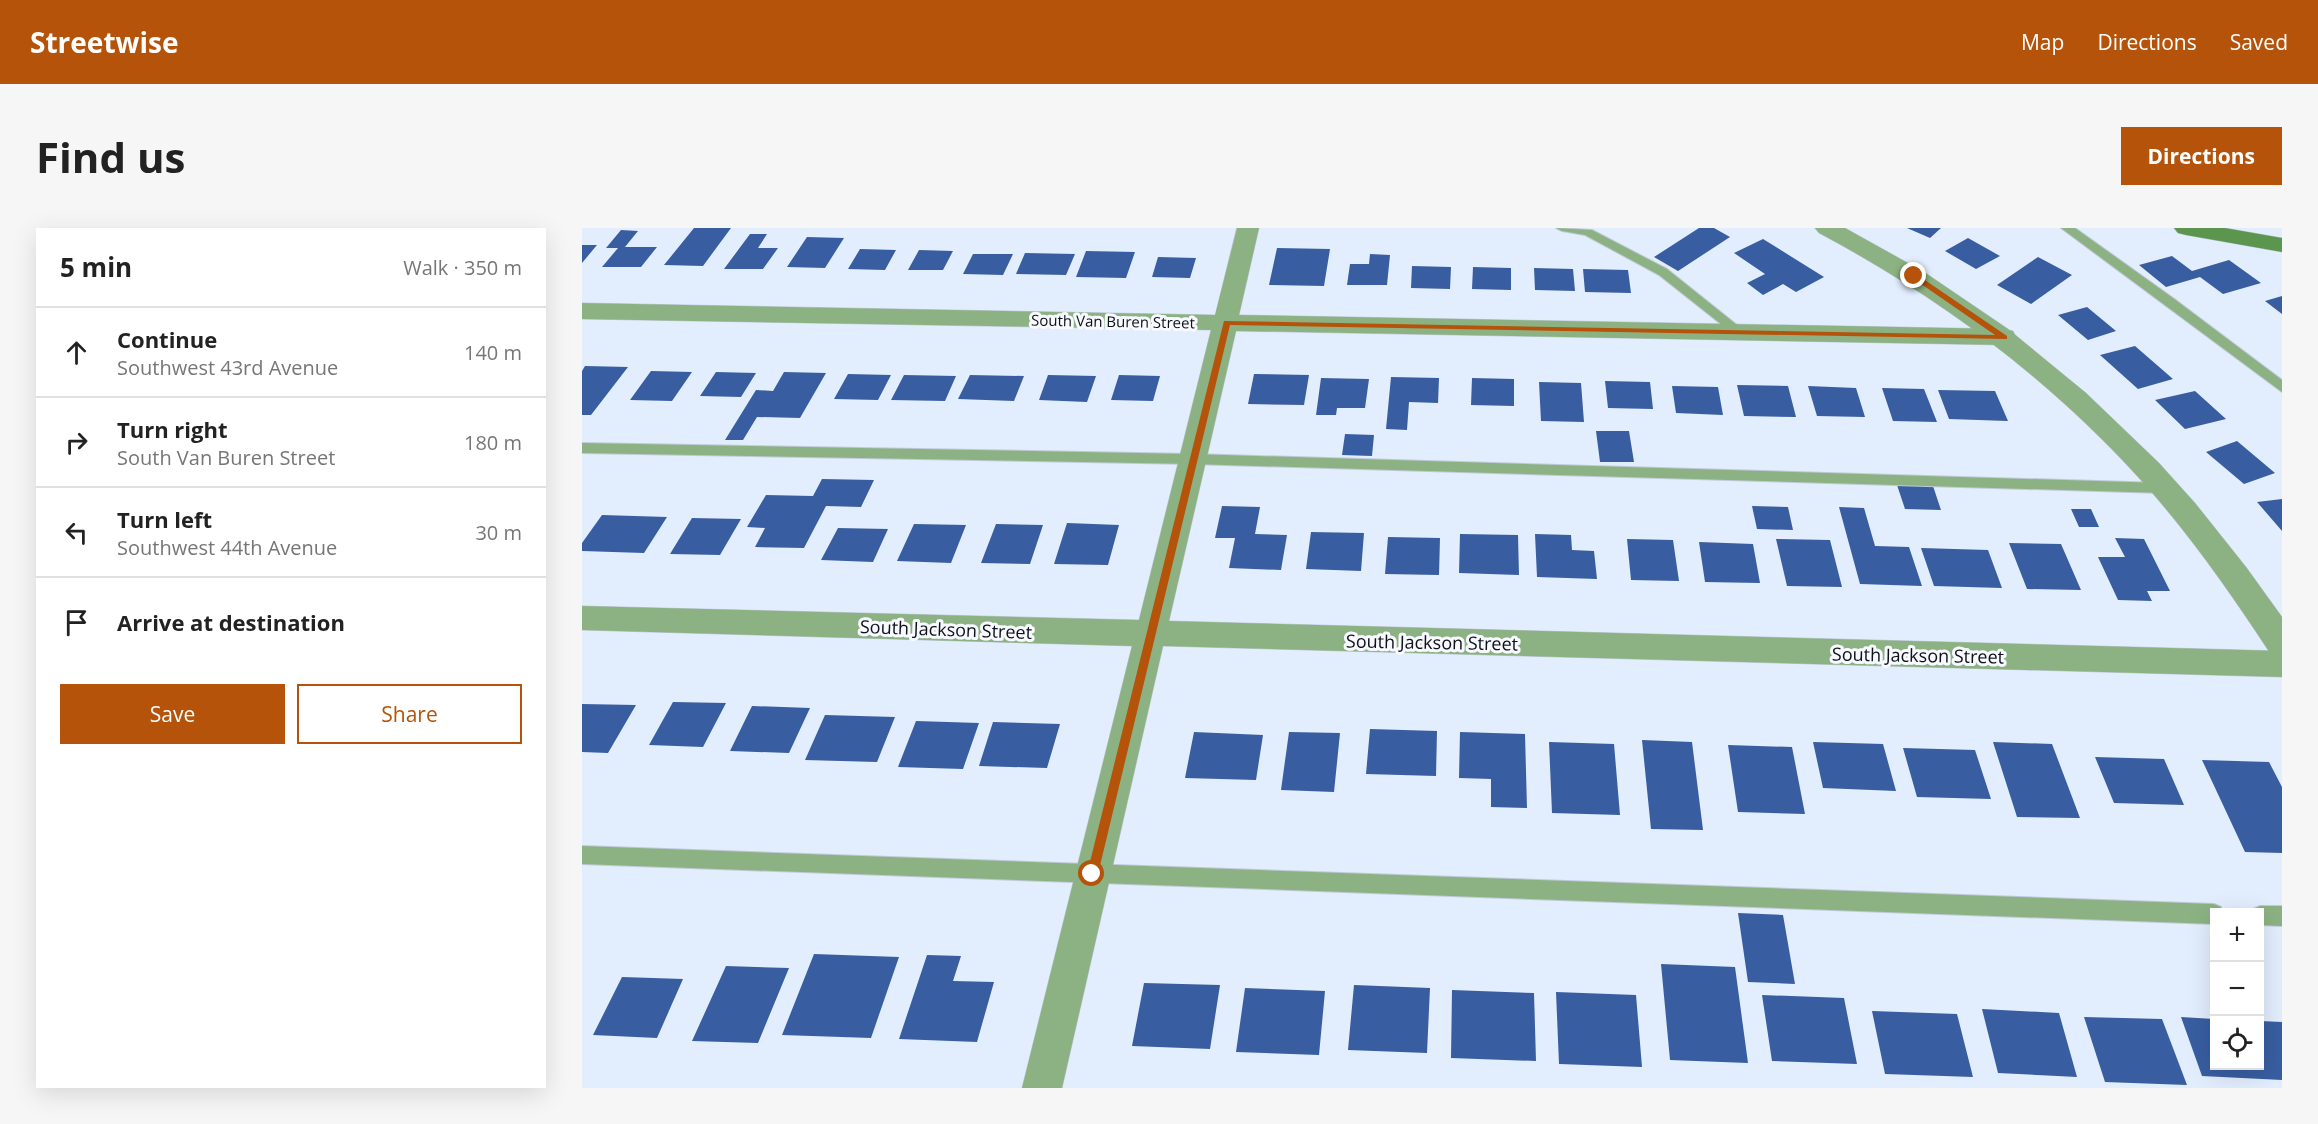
<!DOCTYPE html>
<html lang="en">
<head>
<meta charset="utf-8">
<style>
  :root { --surface:#fff; --page:#f6f6f6; --text:#222; --muted:#767676; --line:#e0e0e0; --accent:#b45309 }
  body { margin:0; font-family:"Open Sans",sans-serif; background:var(--page); color:var(--text) }
  .controls { position:absolute; right:18px; bottom:18px; display:grid; overflow:hidden; border-radius:0px; box-shadow:0 6px 24px #0002 }
  .controls button { width:54px; height:54px; display:grid; place-items:center; padding:0; border:0; border-bottom:2px solid var(--line); background:var(--surface); color:var(--text); font:30px sans-serif }
  .stop { position:absolute; width:18px; height:18px; margin:-14px; border:4px solid #b45309; border-radius:50%; background:#fff }
  .stop.end { background:#b45309; border-color:#fff; box-shadow:0 2px 6px #0008 }
  .list { margin:0; padding:0; list-style:none }
  h2 { display:flex; justify-content:space-between; align-items:center; height:78px; margin:0; padding:0 24px; font-size:26px }
  h2 small { font-size:20px; font-weight:400; color:var(--muted) }
  .list li { display:grid; grid-template-columns:39px 1fr auto; gap:18px; align-items:center; box-sizing:border-box; height:90px; padding:0 24px; border-top:2px solid var(--line) }
  .list b { display:block; font-size:22px; white-space:nowrap }
  .list p { margin:0; font-size:20px; white-space:nowrap; color:var(--muted) }
  .list em { font-size:20px; font-style:normal; color:var(--muted) }
  .actions { display:flex; gap:12px; padding:18px 24px }
  .actions a { flex:1; padding:14px 0; border:2px solid var(--accent); border-radius:0px; text-align:center; font-size:21px; color:var(--accent) }
  .actions .main { background:var(--accent); color:#fff }
  .icon { flex:none; width:33px; height:33px; fill:none; stroke:currentColor; stroke-width:2; stroke-linecap:round; stroke-linejoin:round }
  .map { position:relative; flex:none; width:1700px; height:860px; overflow:hidden; border-radius:0px }
  header { display:flex; align-items:center; gap:36px; box-sizing:border-box; height:84px; padding:0 30px; background:var(--accent); color:#fff }
  header strong { font-size:28px }
  nav { display:flex; gap:33px; margin-inline-start:auto; font-size:21px }
  .intro { display:flex; align-items:center; justify-content:space-between; box-sizing:border-box; height:144px; padding:0 36px }
  h1 { margin:0; font-size:42px }
  .button { padding:15px 27px; border-radius:0px; background:var(--accent); color:#fff; font-size:21px; font-weight:700 }
  main { display:flex; gap:36px; padding:0 36px }
  aside { flex:1; background:var(--surface); border-radius:0px; box-shadow:0 6px 24px #0002 }
  .map>svg:first-child { display:block }
  .building { fill:#385ea1 }
  .lines { fill:none; stroke-linecap:round; stroke-linejoin:round }
  .service-casing { stroke:#c0cad8; stroke-width:2 }
  .minor-casing { stroke:#c0cad8; stroke-width:1 }
  .tertiary-casing { stroke:#c0cad8; stroke-width:1 }
  .secondary-casing { stroke:#c0cad8; stroke-width:1 }
  .service { fill:#8cb283; fill-rule:evenodd }
  .minor { fill:#8cb283; fill-rule:evenodd }
  .tertiary { fill:#8cb283; fill-rule:evenodd }
  .secondary { fill:#5b954e; fill-rule:evenodd }
  .route { fill:#b45309 }
  .labels { text-anchor:middle; dominant-baseline:central; stroke-width:6; stroke-linejoin:round; paint-order:stroke }
  .far-street-label { font-size:15px; fill:#0d1118; stroke:#f7f9fe }
  .street-label { font-size:18px; fill:#0d1118; stroke:#f7f9fe }
</style>
</head>
<body>
<header>
<strong>Streetwise</strong>
<nav><a>Map</a><a>Directions</a><a>Saved</a></nav>
</header>
<div class="intro"><h1>Find us</h1><a class="button">Directions</a></div>
<main>
<aside>
<h2>5 min<small>Walk · 350 m</small></h2>
<ul class="list">
<li><svg class="icon" aria-label="ahead" viewBox="0 0 24 24"><path d="M12 20V5M6 11l6-6 6 6"/></svg><div><b>Continue</b><p>Southwest 43rd Avenue</p></div><em>140 m</em></li>
<li><svg class="icon" aria-label="right" viewBox="0 0 24 24"><path d="M7 20v-9h11M14 6l5 5-5 5"/></svg><div><b>Turn right</b><p>South Van Buren Street</p></div><em>180 m</em></li>
<li><svg class="icon" aria-label="left" viewBox="0 0 24 24"><path d="M17 20v-9H6M10 6l-5 5 5 5"/></svg><div><b>Turn left</b><p>Southwest 44th Avenue</p></div><em>30 m</em></li>
<li><svg class="icon" aria-label="arrive" viewBox="0 0 24 24"><path d="M6 21V4h12l-3 4 3 4H6"/></svg><div><b>Arrive at destination</b></div></li>
</ul>
<div class="actions"><a class="main">Save</a><a>Share</a></div>
</aside>
<div class="map">
<svg width="1700" height="860" viewBox="0 0 1700 860">
  <rect width="100%" height="100%" fill="#e2edfd"/>
  <path class="building" d="M112,0h37l-28,38 -39,-1z
    M1117,0h15l16,9 -52,34 -24,-14z
    M1325,0h34l-11,10z
    M39,2l17,1 -13,16h32l-16,20h-39l16,-19h-12z
    M168,6h17l-9,14h20l-15,21h-39z
    M225,9l37,1 -19,30 -38,-1z
    M1386,10l32,18 -24,13 -31,-18z
    M1181,11l61,38 -28,15 -13,-8 -20,11 -16,-12 18,-9 -31,-21z
    M0,17h15l-15,18z
    M695,20l53,1 -6,37 -55,-1z
    M278,21l36,1 -11,20 -37,-1z
    M337,22l34,1 -10,19h-35z
    M504,23l49,1 -9,26 -50,-1z
    M443,25l50,1 -9,21 -50,-1z
    M391,26h40l-10,21 -40,-1z
    M788,26l20,1 -3,30h-40l3,-21h19z
    M1590,28l20,15 37,-11 32,23 -38,11 -23,-17 -34,10 -27,-22z
    M576,29l38,1 -6,20 -38,-1z
    M1456,29l34,18 -41,29 -34,-19z
    M830,38l39,1 -1,22 -39,-1z
    M891,39l38,1v22l-39,-1z
    M952,40l39,1 2,22 -40,-1z
    M1001,41l45,1 3,23 -46,-1z
    M1700,68v18l-17,-13z
    M1505,79l29,24 -28,9 -30,-25z
    M1553,118l38,33 -35,10 -38,-34z
    M3,138l43,1 -37,48h-9v-44z
    M69,143l41,1 -20,29 -42,-1z
    M134,144l40,1 -15,24 -41,-1z
    M202,144l42,1 -26,45 -43,-1 -14,23h-18l31,-50 17,1z
    M266,146l43,1 -13,25 -44,-1z
    M672,146l55,1 -5,30 -56,-1z
    M322,147l52,1 -11,25 -54,-1z
    M388,147l54,1 -10,25 -56,-2z
    M466,147l48,1 -9,26 -48,-2z
    M537,147l41,1 -7,25 -42,-1z
    M809,149l48,1 -1,25 -29,-1 -2,28 -21,-1z
    M739,150l48,1 -4,29h-28l-1,7h-20z
    M890,150l42,1v27l-43,-1z
    M1023,153l45,1 3,27 -45,-1z
    M957,154l42,1 3,39 -43,-1z
    M1155,157l51,1 8,31 -52,-1z
    M1090,158l46,1 5,28 -47,-2z
    M1226,158l48,2 9,29 -48,-1z
    M1300,160l42,1 13,33 -44,-1z
    M1356,162l57,1 13,30 -59,-2z
    M1613,163l31,28 -41,10 -30,-29z
    M1014,203h33l5,31h-34z
    M763,206l29,1 -2,21 -30,-1z
    M1655,213l38,32 -31,11 -38,-32z
    M240,251l52,1 -13,27 -35,-1 -22,42 -49,-1 10,-19 -18,-1 19,-32 47,1z
    M1315,257l36,1 8,24 -36,-1z
    M1700,271v32l-25,-29z
    M640,278l38,1 -5,27 32,1 -6,35 -52,-2 6,-30h-20z
    M1170,278l36,1 5,23 -36,-1z
    M1257,279l25,1 11,38 34,1 13,39 -62,-2z
    M1489,281h20l8,18h-20z
    M20,287l65,2 -23,36 -62,-2v-8z
    M110,290l49,1 -21,36 -50,-1z
    M485,295l52,2 -11,40 -54,-1z
    M332,296l52,1 -15,38 -54,-2z
    M414,296l47,1 -13,39 -49,-1z
    M256,300l50,1 -15,33 -52,-2z
    M729,304l53,1 -3,38 -55,-2z
    M878,306l58,1 1,40 -60,-2z
    M953,306l36,1 1,15 22,1 3,28 -60,-2z
    M806,309l52,1 -1,37 -54,-1z
    M1533,310l29,1 26,52h-23l5,10 -34,-1 -20,-43h27z
    M1045,311l46,1 6,41 -48,-1z
    M1194,311l54,1 12,47 -55,-1z
    M1117,314l54,2 7,39 -55,-1z
    M1427,315l52,1 20,46 -54,-1z
    M1339,320l67,2 14,38 -68,-2z
    M91,474l53,1 -23,44 -54,-2z
    M0,476l54,1 -28,48 -26,-1z
    M170,478l58,2 -21,45 -59,-2z
    M243,487l70,2 -18,45 -72,-2z
    M334,493l63,2 -16,46 -65,-2z
    M411,494l67,2 -13,44 -68,-2z
    M788,501l67,2 -1,45 -70,-2z
    M612,504l69,3 -7,45 -71,-2z
    M707,504l51,1 -6,59 -53,-2z
    M878,504l65,2 2,74 -36,-1v-28l-32,-1z
    M1060,512l50,2 11,88 -52,-1z
    M967,514l65,2 6,71 -68,-2z
    M1231,514l70,2 13,47 -73,-3z
    M1411,514l59,2 28,74 -63,-1z
    M1146,517l64,2 13,67 -67,-2z
    M1321,520l72,2 16,49 -74,-2z
    M1513,529l69,2 20,46 -70,-2z
    M1620,532l67,2 13,25v66l-37,-1z
    M1156,685l45,2 12,69 -47,-2z
    M232,726l85,3 -28,81 -89,-3z
    M345,727l34,1 -8,25 41,1 -17,60 -78,-3z
    M1079,736l74,3 13,96 -78,-3z
    M144,738l63,2 -31,75 -66,-2z
    M40,749l61,2 -26,59 -64,-3z
    M562,755l76,2 -10,64 -78,-3z
    M772,757l76,3 -3,65 -79,-3z
    M663,760l80,3 -6,64 -83,-3z
    M870,762l82,3 2,68 -85,-3z
    M974,764l80,3 6,72 -83,-3z
    M1180,767l82,3 13,66 -85,-3z
    M1400,781l77,4 18,64 -79,-4z
    M1290,783l85,3 16,63 -88,-3z
    M1502,789l78,2 25,66 -82,-3z
    M1599,789l33,2v47h46v-45l22,1v58l-80,-4z"/>
  <g class="lines">
    <g class="service-casing">
      <path id="service" d="M974,0l36,2 75,39 80,64 -1,3h-10l-77,-61 -74,-40 -23,-4z
        M1479,0h14l98,70 109,82v12z
        M0,215l610,11 971,29 7,5 -7,5 -971,-29 -610,-11z
        M0,618l1632,58 7,3 2,5h-9v12l-1632,-60z
        M1678,678h22v20l-22,-1v-13h-8l1,-3z"/>
    </g>
    <g class="minor-casing">
      <path id="minor" d="M655,0h22l-20,87 765,14 9,2 3,6 -3,6 -9,2 -768,-14 -67,290 1113,30v26l-1119,-31 -101,442h-40l110,-442 -550,-16v-24l557,14 72,-290 -629,-11v-16l633,12z"/>
    </g>
    <g class="tertiary-casing">
      <path id="tertiary" d="M1233,0h30l79,44 84,57 78,64 73,70 36,40 51,64 36,50v40l-12,-4c-40,-61 -82,-121 -131,-175 -92,-101 -200,-181 -320,-245z"/>
    </g>
    <g class="secondary-casing">
      <path id="secondary" d="M1592,0h51l57,10v14l-96,-17 -8,-2z"/>
    </g>
    <use href="#service" class="service"/>
    <use href="#minor" class="minor"/>
    <use href="#tertiary" class="tertiary"/>
    <use href="#secondary" class="secondary"/>
  </g>
  <path class="route" d="M1329,46h5l91,62v3l-777,-14 -132,549 -6,6 -4,-2 -1,-4 137,-553 771,14 -84,-58z"/>
  <g class="labels">
    <g class="far-street-label">
      <text transform="translate(531 93) rotate(1)">South Van Buren Street</text>
    </g>
    <g class="street-label">
      <text transform="translate(364 401) rotate(2)">South Jackson Street</text>
      <text transform="translate(850 414) rotate(1)">South Jackson Street</text>
      <text transform="translate(1336 427) rotate(1)">South Jackson Street</text>
    </g>
  </g>
</svg>
<div class="controls">
<button>+</button>
<button>−</button>
<button><svg class="icon" aria-label="locate" viewBox="0 0 24 24"><circle cx="12" cy="12" r="6"/><path d="M12 2v4M12 18v4M2 12h4M18 12h4"/></svg></button>
</div>
<div class="stop" style="left:510px;top:646px"></div>
<div class="stop end" style="left:1332px;top:48px"></div>
</div>
</main>
</body>
</html>
